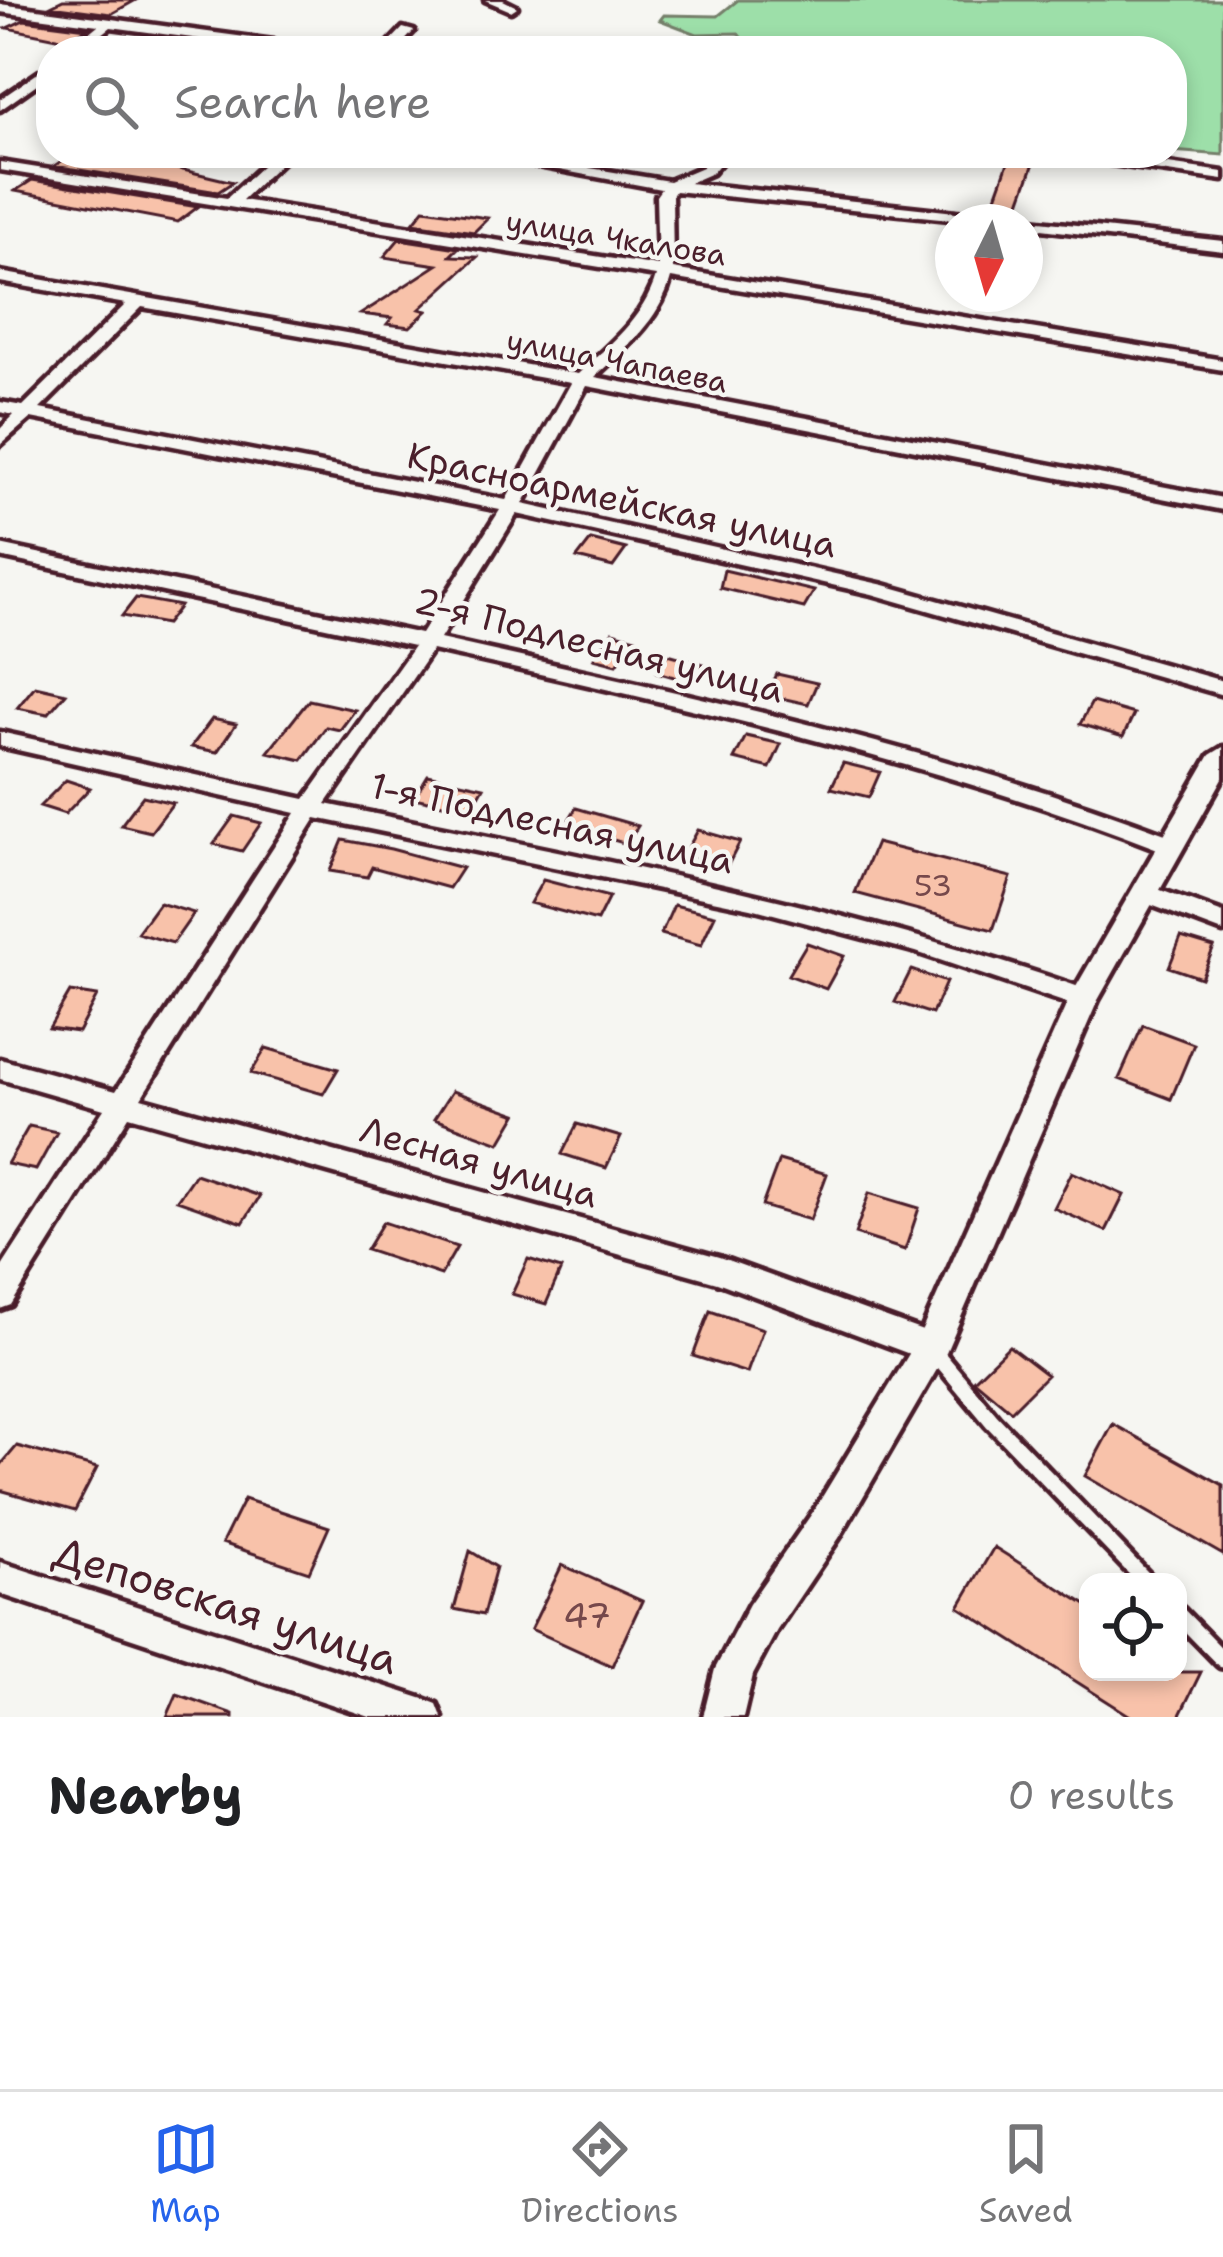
<!DOCTYPE html>
<html lang="en">
<head>
<meta charset="utf-8">
<style>
  :root { --surface:#fff; --page:#f2f2f2; --text:#202124; --muted:#757577; --line:#e0e0e0; --accent:#2563eb }
  body { margin:0; font-family:"Shantell Sans",sans-serif; background:var(--page); color:var(--text) }
  .controls { position:absolute; right:36px; bottom:36px; display:grid; overflow:hidden; border-radius:24px; box-shadow:0 6px 18px #0003 }
  .controls button { width:108px; height:108px; display:grid; place-items:center; padding:0; border:0; border-bottom:3px solid var(--line); background:var(--surface); color:var(--text); font:60px sans-serif }
  .compass { position:absolute; left:935px; top:204px; width:108px; height:108px; border-radius:50%; background:var(--surface); box-shadow:0 6px 18px #0003; rotate:185deg }
  .list { margin:0; padding:0; list-style:none }
  h2 { display:flex; justify-content:space-between; align-items:center; height:156px; margin:0; padding:0 48px; font-size:51px }
  h2 small { font-size:39px; font-weight:400; color:var(--muted) }
  .icon { flex:none; width:66px; height:66px; fill:none; stroke:currentColor; stroke-width:2; stroke-linecap:round; stroke-linejoin:round }
  .map { position:relative; flex:none; width:1223px; height:1717px; overflow:hidden }
  .search { position:absolute; background:var(--surface); box-shadow:0 6px 18px #0003; left:36px; right:36px; top:36px; height:132px; display:flex; align-items:center; gap:30px; box-sizing:border-box; padding:0 42px; border-radius:48px; color:var(--muted); font-size:45px }
  .sheet { height:372px; background:var(--surface) }
  nav { display:flex; justify-content:space-around; align-items:center; box-sizing:border-box; height:168px; border-top:3px solid var(--line); background:var(--surface); font-size:33px; color:var(--muted) }
  nav a { display:grid; justify-items:center; gap:6px }
  nav .on { color:var(--accent) }
  .map>svg:first-child { display:block }
  .green { fill:#9ddfa9; stroke:#747f6a; stroke-width:3 }
  .building { fill:#f8c2aa; stroke:#4a1f2b; stroke-width:3 }
  .lines { fill:none; stroke-linecap:round; stroke-linejoin:round }
  .service-casing { stroke:#4a1f2b; stroke-width:24 }
  .minor-casing { stroke:#4a1f2b; stroke-width:9 }
  .tertiary-casing { stroke:#4a1f2b; stroke-width:9 }
  .service { stroke:#f6f6f2; stroke-width:15 }
  .minor { fill:#f6f6f2; fill-rule:evenodd }
  .tertiary { fill:#f6f6f2; fill-rule:evenodd }
  .labels { text-anchor:middle; dominant-baseline:central; stroke-width:9; stroke-linejoin:round; paint-order:stroke }
  .far-street-label { font-size:30px; fill:#4a1f2b; stroke:#f6f6f2 }
  .number-label { font-size:30px; fill:#76484b }
  .street-label { font-size:36px; fill:#4a1f2b; stroke:#f6f6f2 }
  .near-number-label { font-size:36px; fill:#76484b }
  .near-street-label { font-size:42px; fill:#4a1f2b; stroke:#f6f6f2 }
</style>
</head>
<body>
<div class="map">
<svg width="1223" height="1717" viewBox="0 0 1223 1717">
  <rect width="100%" height="100%" fill="#f6f6f2"/>
  <filter id="ink" filterUnits="userSpaceOnUse"><feTurbulence type="fractalNoise" baseFrequency=".00833" numOctaves="2"/><feDisplacementMap in="SourceGraphic" scale="24" xChannelSelector="R" yChannelSelector="G"/><feConvolveMatrix kernelMatrix="1 2 1 2 8 2 1 2 1" color-interpolation-filters="sRGB"/></filter>
  <g filter="url(#ink)">
    <path class="green" d="M738,0h485v155l-51,-4v-100h-444l18,-6 -8,-12 -41,1 -37,-14 4,-5 54,1z"/>
    <path class="building" d="M63,0h73l-25,14 -60,-8z
      M24,20l63,8 -20,12 -60,-12z
      M72,154l45,11 12,-8 104,25 -15,10 -164,-26z
      M1009,160l25,3 -16,45 -25,-3z
      M32,180l166,27 -20,15 -163,-31z
      M424,209l64,9 -14,14 -61,-9z
      M399,239l59,9 -8,8 27,1 -57,52 7,2 -17,16 -23,-3 5,-6 -31,-4 76,-49 -53,-8z
      M591,540l35,9 -13,18 -36,-9z
      M724,570l90,21 -10,17 -84,-20z
      M136,598l12,2 32,6 -14,18 -44,-8z
      M612,632l23,6 -18,26 -23,-6z
      M668,654l36,10 -13,18 -34,-10z
      M777,674l40,9 -9,21 -41,-9z
      M35,686l31,7 -18,21 -31,-6z
      M309,700l46,10 -15,20 -14,-3 -24,33 -34,-8z
      M1092,702l42,12 -11,23 -43,-13z
      M212,719l24,5 -19,28 -26,-5z
      M746,736l35,8 -11,24 -36,-9z
      M843,763l37,9 -11,25 -38,-9z
      M428,775l56,12 -13,23 -57,-12z
      M66,780l24,8 -25,26 -25,-8z
      M143,796l30,7 -22,29 -30,-7z
      M576,808l62,18 -11,18 -62,-18z
      M234,816l27,7 -19,28 -28,-7z
      M698,830l42,12 -13,25 -43,-12z
      M343,840l48,9 71,19 -13,20 -77,-21 -5,10 -37,-6z
      M876,843l135,34 -18,53 -138,-37z
      M543,880l66,17 -12,24 -67,-18z
      M159,903l35,10 -21,30 -36,-10z
      M674,905l41,10 -14,30 -40,-11z
      M1181,937l33,10 -13,31 -32,-11z
      M807,943l37,13 -18,33 -38,-14z
      M911,970l35,12 -14,32 -37,-12z
      M70,992l27,4 -19,36 -29,-4z
      M1143,1025l51,19 -23,55 -52,-20z
      M266,1048l72,21 -15,25 -72,-21z
      M452,1091l65,23 -17,29 -66,-24z
      M577,1124l44,13 -15,31 -44,-14z
      M29,1126l28,6 -21,38 -29,-6z
      M779,1160l48,14 -17,46 -48,-14z
      M1072,1172l52,23 -18,36 -52,-23z
      M195,1174l65,22 -17,27 -66,-23z
      M869,1193l50,15 -14,42 -50,-16z
      M383,1222l74,25 -16,28 -75,-25z
      M528,1259l33,10 -15,35 -34,-10z
      M710,1311l53,18 -16,44 -54,-17z
      M1009,1346l38,29 -36,36 -37,-31z
      M1113,1424l110,61v70l-138,-79z
      M17,1446l80,22 -22,43 -75,-21v-24z
      M244,1499l85,28 -20,45 -87,-29z
      M994,1547l94,59v66h113l-22,45h-47l-173,-110z
      M470,1551l26,16 -13,48 -29,-6z
      M562,1565l80,36 -30,65 -81,-37z
      M177,1694l56,20v3h-66z"/>
    <g class="lines">
      <g class="service-casing">
        <path id="service" d="M932,1349l60,72 155,161
          M1178,1614l45,46"/>
      </g>
      <g class="minor-casing">
        <path id="minor" d="M485,0h18l14,7 -6,4z
          M0,4l318,43 7,4h-36l-178,-24 -30,24h-15l32,-26 -98,-13z
          M403,28l11,3 -19,20h-14z
          M51,64v10l-51,36v-11z
          M276,153h15l-49,47 416,66 -2,-70 5,-7 -193,-36h31l170,28 33,-14 12,-14h15l-17,20 -23,10 534,58v10l-198,-24v-5h-46l-304,-31 -3,5 1,73 550,91v10l-552,-92c-11,42 -46,70 -76,99l628,121v12l-636,-124 -64,118 361,81 339,96v14l-351,-101 -355,-80 -77,125c248,55 501,109 739,200l4,6 -4,6h-16c-235,-92 -485,-146 -731,-201l-106,154c259,53 517,100 767,188l4,7 -4,7 -9,3 -168,-57 -165,-44 -435,-90 -175,280 578,159 223,81 4,10 -4,10 -11,4 -214,-80 -588,-166 -118,189 -11,4v-39l104,-161 -104,-30v-20l116,32 180,-278 -296,-67v-14l305,67 109,-153 -414,-89v-12l421,89 79,-124 -469,-92 -31,27v-16l14,-14 -14,-3v-10l23,4 103,-102 -126,-22v-10l578,102c31,-29 66,-56 78,-98l-656,-106v-8l227,36zM142,307l429,76 -65,117 -466,-91z
          M1056,153h37l130,19v8l-160,-23z
          M1144,884l79,29v19l-88,-33 -3,-6 3,-6z
          M0,1562l424,137 13,5 5,13h-72l-370,-123z"/>
      </g>
      <g class="tertiary-casing">
        <path id="tertiary" d="M1223,747v31l-125,222 -155,359 -104,179 -62,92 -24,45 -10,42h-40l12,-48 34,-65 64,-92 105,-173 151,-340 141,-244z"/>
      </g>
      <use href="#service" class="service"/>
      <use href="#minor" class="minor"/>
      <use href="#tertiary" class="tertiary"/>
    </g>
  </g>
  <g class="labels">
    <g class="far-street-label">
      <text transform="translate(616 238) rotate(9)">улица Чкалова</text>
      <text transform="translate(617 361) rotate(11)">улица Чапаева</text>
    </g>
    <g class="number-label">
      <text x="933" y="885">53</text>
    </g>
    <g class="street-label">
      <text transform="translate(622 500) rotate(12)">Красноармейская улица</text>
      <text transform="translate(599 645) rotate(14)">2-я Подлесная улица</text>
      <text transform="translate(552 823) rotate(12)">1-я Подлесная улица</text>
      <text transform="translate(479 1162) rotate(16)">Лесная улица</text>
    </g>
    <g class="near-number-label">
      <text x="587" y="1615">47</text>
    </g>
    <g class="near-street-label">
      <text transform="translate(226 1605) rotate(18)">Деповская улица</text>
    </g>
  </g>
</svg>
<div class="controls">
<button><svg class="icon" aria-label="locate" viewBox="0 0 24 24"><circle cx="12" cy="12" r="6"/><path d="M12 2v4M12 18v4M2 12h4M18 12h4"/></svg></button>
</div>
<svg class="compass" viewBox="-18 -18 36 36"><path d="M0-13l5 13h-10z" fill="#e53935"/><path d="M0 13l5-13h-10z" fill="#757577"/></svg>
<div class="search"><svg class="icon" aria-label="search" viewBox="0 0 24 24"><circle cx="10" cy="10" r="6"/><path d="M15 15l6 6"/></svg>Search here</div>
</div>
<section class="sheet">
<h2>Nearby<small>0 results</small></h2>
<ul class="list">
</ul>
</section>
<nav>
<a class="on"><svg class="icon" aria-label="map" viewBox="0 0 24 24"><path d="M3 6l6-2 6 2 6-2v14l-6 2-6-2-6 2zM9 4v14M15 6v14"/></svg>Map</a>
<a><svg class="icon" aria-label="directions" viewBox="0 0 24 24"><path d="M12 3l9 9-9 9-9-9zM9 14v-3h6M13 9l2 2-2 2"/></svg>Directions</a>
<a><svg class="icon" aria-label="saved" viewBox="0 0 24 24"><path d="M7 4h10v16l-5-4-5 4z"/></svg>Saved</a>
</nav>
</body>
</html>
